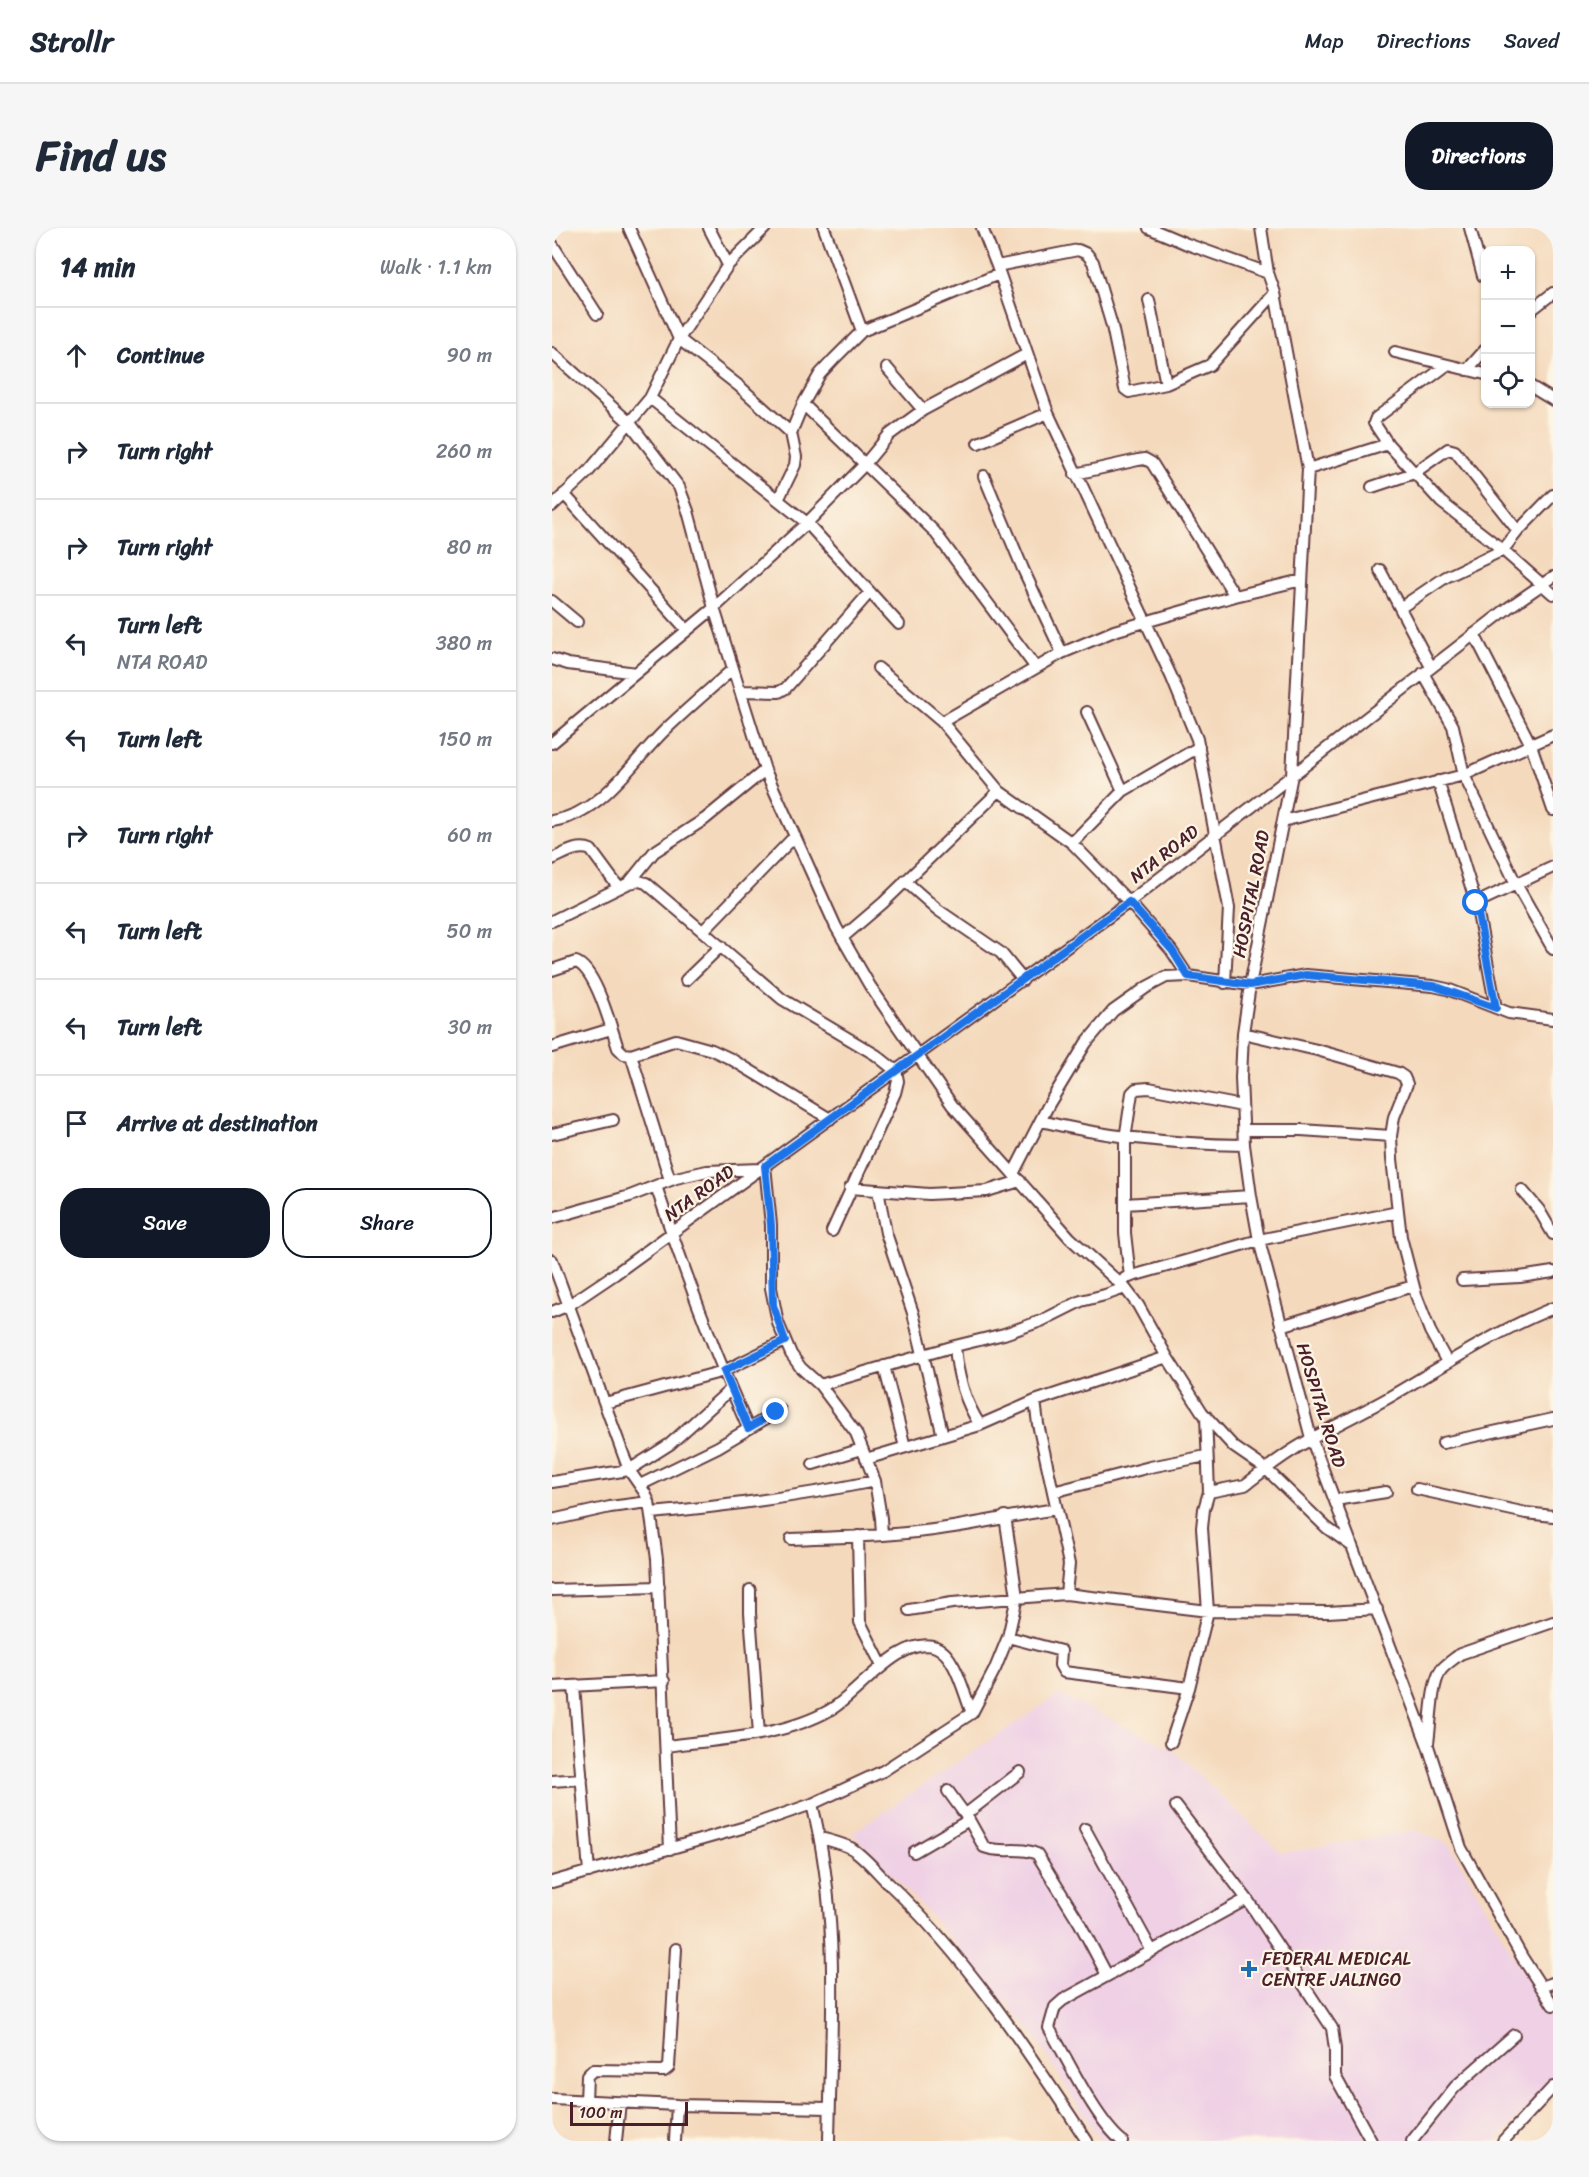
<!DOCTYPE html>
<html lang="en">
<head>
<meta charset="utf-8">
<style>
  :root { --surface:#fff; --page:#f6f6f7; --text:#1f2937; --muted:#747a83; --line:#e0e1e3; --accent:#111827 }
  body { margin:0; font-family:Sriracha,sans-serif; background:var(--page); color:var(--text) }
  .controls { position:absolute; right:18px; top:18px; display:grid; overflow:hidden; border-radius:12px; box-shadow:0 2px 4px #0004 }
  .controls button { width:54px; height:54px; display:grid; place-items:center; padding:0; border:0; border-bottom:2px solid var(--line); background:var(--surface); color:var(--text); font:30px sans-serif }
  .scale { position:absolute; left:18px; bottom:15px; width:118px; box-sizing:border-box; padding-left:6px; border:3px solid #4a1f2b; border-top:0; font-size:16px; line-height:21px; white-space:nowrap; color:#4a1f2b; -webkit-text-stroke:4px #fcf5e5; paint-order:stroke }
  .stop { position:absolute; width:18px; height:18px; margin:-14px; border:4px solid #1a73e8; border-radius:50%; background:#fff }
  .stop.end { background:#1a73e8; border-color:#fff; box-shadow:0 2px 6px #0008 }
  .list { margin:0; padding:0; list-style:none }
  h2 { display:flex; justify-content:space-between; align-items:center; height:78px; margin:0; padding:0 24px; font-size:26px }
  h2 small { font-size:20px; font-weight:400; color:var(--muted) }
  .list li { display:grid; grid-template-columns:39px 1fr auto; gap:18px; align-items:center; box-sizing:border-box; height:96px; padding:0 24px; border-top:2px solid var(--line) }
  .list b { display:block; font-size:22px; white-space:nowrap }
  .list p { margin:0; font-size:20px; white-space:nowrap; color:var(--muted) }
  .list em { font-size:20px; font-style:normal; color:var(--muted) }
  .actions { display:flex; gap:12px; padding:18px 24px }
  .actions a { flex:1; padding:14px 0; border:2px solid var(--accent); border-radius:24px; text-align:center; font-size:21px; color:var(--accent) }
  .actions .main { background:var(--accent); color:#fff }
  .icon { flex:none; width:33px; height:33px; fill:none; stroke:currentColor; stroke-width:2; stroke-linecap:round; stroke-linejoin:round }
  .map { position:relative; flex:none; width:1001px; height:1913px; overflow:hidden; border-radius:24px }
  header { display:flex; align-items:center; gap:36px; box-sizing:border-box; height:84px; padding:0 30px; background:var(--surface); border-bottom:2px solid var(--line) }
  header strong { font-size:28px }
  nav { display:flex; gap:33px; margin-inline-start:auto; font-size:21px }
  .intro { display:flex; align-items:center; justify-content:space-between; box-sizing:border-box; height:144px; padding:0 36px }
  h1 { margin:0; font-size:42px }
  .button { padding:15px 27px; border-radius:24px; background:var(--accent); color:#fff; font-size:21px; font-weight:700 }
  main { display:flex; gap:36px; padding:0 36px }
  aside { flex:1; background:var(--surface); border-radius:24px; box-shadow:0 2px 4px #0004 }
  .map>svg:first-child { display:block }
  .built { fill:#efd0e5 }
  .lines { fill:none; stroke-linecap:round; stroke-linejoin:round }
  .minor-casing { stroke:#643b41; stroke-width:14 }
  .minor { stroke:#fff; stroke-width:10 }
  .route { stroke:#1a73e8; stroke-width:8 }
  .poi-dot { fill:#1f6fb2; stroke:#fcf5e5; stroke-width:2 }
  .labels { text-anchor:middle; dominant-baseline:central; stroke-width:4.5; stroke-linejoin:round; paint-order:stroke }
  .street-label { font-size:18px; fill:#4a1f2b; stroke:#fcf5e5 }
  .poi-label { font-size:18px; fill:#4a1f2b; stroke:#fcf5e5; text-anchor:start }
</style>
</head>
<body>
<header>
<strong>Strollr</strong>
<nav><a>Map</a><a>Directions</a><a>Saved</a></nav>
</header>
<div class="intro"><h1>Find us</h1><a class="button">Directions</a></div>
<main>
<aside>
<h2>14 min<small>Walk · 1.1 km</small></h2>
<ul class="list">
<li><svg class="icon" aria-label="ahead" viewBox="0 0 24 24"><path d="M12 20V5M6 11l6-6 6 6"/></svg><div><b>Continue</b></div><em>90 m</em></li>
<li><svg class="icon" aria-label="right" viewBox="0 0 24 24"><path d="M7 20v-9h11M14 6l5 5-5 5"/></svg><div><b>Turn right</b></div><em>260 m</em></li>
<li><svg class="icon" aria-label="right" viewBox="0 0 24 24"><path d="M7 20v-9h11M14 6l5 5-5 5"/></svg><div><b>Turn right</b></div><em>80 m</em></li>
<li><svg class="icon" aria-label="left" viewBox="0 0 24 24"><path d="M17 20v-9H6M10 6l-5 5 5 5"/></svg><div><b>Turn left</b><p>NTA ROAD</p></div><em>380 m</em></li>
<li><svg class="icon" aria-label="left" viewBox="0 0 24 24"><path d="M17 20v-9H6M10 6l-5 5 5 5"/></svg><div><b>Turn left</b></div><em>150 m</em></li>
<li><svg class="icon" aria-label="right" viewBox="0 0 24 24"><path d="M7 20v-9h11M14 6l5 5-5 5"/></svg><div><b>Turn right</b></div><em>60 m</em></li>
<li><svg class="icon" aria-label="left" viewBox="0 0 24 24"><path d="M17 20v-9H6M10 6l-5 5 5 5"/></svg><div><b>Turn left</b></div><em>50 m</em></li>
<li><svg class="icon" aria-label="left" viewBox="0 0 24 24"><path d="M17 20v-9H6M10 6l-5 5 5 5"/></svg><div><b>Turn left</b></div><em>30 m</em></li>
<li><svg class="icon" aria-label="arrive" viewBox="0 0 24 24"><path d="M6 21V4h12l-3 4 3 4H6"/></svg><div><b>Arrive at destination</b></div></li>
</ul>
<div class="actions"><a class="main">Save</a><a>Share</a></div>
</aside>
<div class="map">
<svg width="1001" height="1913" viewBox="0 0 1001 1913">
  <rect width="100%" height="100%" fill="#fcf5e5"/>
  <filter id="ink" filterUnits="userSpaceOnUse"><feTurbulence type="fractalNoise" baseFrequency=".0167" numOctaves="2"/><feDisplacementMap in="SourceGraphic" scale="12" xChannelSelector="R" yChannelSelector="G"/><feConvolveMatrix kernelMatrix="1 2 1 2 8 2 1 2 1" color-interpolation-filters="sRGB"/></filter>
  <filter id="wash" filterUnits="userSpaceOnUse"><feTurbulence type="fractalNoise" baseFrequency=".008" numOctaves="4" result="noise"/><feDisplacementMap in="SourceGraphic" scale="24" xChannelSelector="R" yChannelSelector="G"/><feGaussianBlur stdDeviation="1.35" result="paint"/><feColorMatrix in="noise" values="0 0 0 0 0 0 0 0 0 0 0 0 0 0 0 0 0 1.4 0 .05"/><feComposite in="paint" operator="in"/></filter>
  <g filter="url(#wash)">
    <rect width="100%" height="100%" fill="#f4d9bc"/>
    <path class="built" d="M507,1466l113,55 109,104 134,-23 35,15 103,178v58l-56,60h-397l-68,-109 -103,-118 -77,-81z"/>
  </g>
  <g filter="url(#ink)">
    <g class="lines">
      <g class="minor-casing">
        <path id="minor" d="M157,0l19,37
          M213,0l-37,37 -49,74 60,47 52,47
          M272,0l38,103
          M430,0l15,38
          M597,0l38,16 81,29
          M709,0l7,45 7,20 33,176 -16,306 -42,210 -7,48 -2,45 3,67 7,51 8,44 52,198 117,308 33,102 61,109 31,48
          M918,0l13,48
          M0,16l45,70
          M597,72l17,84
          M978,83l23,-18
          M843,124l90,22
          M0,125l78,70 49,64 9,24 26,97 51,162 71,157 34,59 82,119 118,133 55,50 13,17 29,52 35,55 32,35 32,22c38,-30 81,-48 122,-71 55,-32 106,-66 165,-90
          M335,140l36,42
          M915,142l18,-20
          M978,158l23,14
          M98,170l157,125 92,101
          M251,176l131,127 102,137
          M426,215l70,-30
          M836,216l-14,-21 2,-5 71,-53
          M756,241l80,-25 53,58 62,48 50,44
          M523,246l63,-14 7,-1 7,4 83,133
          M432,248l39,93 39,84
          M820,259l42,-14 34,-24 7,2 63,80
          M12,266l123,136
          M226,272l17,-35 1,-8 -5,-24 12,-29 17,-30 14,-15 28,-28 137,-57
          M0,278l36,-34 62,-74 29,-59 -50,-111
          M828,342l51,97
          M0,373l25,21
          M848,380l46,-31 57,-27 15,-19 35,-36
          M922,406l57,111 22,65
          M0,431l16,5 68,9
          M326,440l64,54 57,69 73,52 57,59 42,48 17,26
          M871,445l30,53 11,49 52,109 37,65
          M188,463l39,1 7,-4 84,-96
          M535,484l36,79
          M390,494l120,-69 52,-22 121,-35 67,-16
          M0,515l162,-135 93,-85 58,-59 24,-29 34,-25 104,-56
          M886,553l38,122 20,105
          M0,593c50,-7 80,-59 113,-91 22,-21 45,-41 68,-61
          M731,593l181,-46 89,-40
          M520,615l51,-52 76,-44
          M0,631c12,-5 26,-15 39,-9l28,38
          M353,653l33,29 63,43 22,27
          M77,655l25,-31 51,-33 60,-49
          M924,675l77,-36
          M0,693l77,-38 10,-2 7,2 136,116 94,56 20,16 2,10 -3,12 -63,138
          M151,703l92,-95
          M290,710l41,-35 116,-112
          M0,742l24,-8c20,7 35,66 42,86l6,6 7,1 45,-15 36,10 19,9 99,60
          M134,752l35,-34
          M673,755l4,-75 -32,-169 -25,-61 -124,-265 -51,-147 81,-16 9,4 6,8 19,64 13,63 4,3 37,-8 44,-19 65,-72
          M691,805l74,17 81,23 6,4 3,7 -13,33 -3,19 1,23 9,78 15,58 14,36 17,31
          M0,819l59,-18
          M79,827l39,125
          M489,893c68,17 133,23 203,24
          M691,902h58l90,6
          M0,906l61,-14
          M461,946l36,-70 37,-61 27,-32 34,-24 19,-10 22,-1 62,9 56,-10 127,11 14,3 62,24 44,6
          M104,958c27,82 57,163 92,242
          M298,960l79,6 58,-3 33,-10
          M326,962l8,43 27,80 30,123
          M970,962l17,20 14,24
          M573,976l126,-8
          M0,990l78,-22 46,-18 31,-7 53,-2
          M0,1032l77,210 16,23 4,9 8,57 13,290
          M578,1049l-5,-44v-94l7,-46 4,-4 13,-1 93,18
          M573,1050l134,-38 139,-28
          M910,1052l58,-3 33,-5
          M0,1084l17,-7 46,-31 514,-372 379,-294 45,-31
          M729,1098l132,-40
          M403,1118c2,27 10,56 25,79
          M332,1138l21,81
          M268,1157l135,-39 49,-12 37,-13 40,-20 24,-6 20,-7
          M483,1173l3,23 31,140 -3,30
          M53,1175l119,-32 61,-30
          M891,1215l110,-24
          M314,1231l114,-34 55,-24 132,-44
          M261,1236l49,-15
          M323,1253l6,37 1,17
          M0,1254l77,-12 41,-26 61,-55
          M88,1257l78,-38 62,-37
          M865,1261l109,24 27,3
          M501,1264l97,-25 56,-11
          M657,1264l36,-7 21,-16 61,59 25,18
          M783,1272l51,-8
          M100,1285c75,-7 149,-17 223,-32l-19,-48 -36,-48 -19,-17 -10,-14 -13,-31 -7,-35v-63l-6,-59
          M0,1292l58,-13 39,-5
          M306,1308l2,86 22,44
          M239,1311c44,-2 89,-2 134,-8 44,-5 88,-16 132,-22
          M0,1362l107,-3
          M198,1362v23l9,121
          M357,1382l43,-7 114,-9 142,17 120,1 49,-3
          M456,1409l53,14 -1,14 4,7 125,16
          M22,1458l15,186
          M0,1459l112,-6
          M619,1514l18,-54 19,-77 -6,-83 2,-19 5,-17 -3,-76
          M876,1515c3,-19 3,-58 13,-73 5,-6 13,-11 19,-16l93,-32
          M114,1518c53,-7 117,-9 164,-36 27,-15 71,-76 106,-63 20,8 28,48 36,66
          M0,1553l30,-2
          M396,1563l21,29 15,27c17,7 36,-1 53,7l42,68 28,53
          M260,1576c29,115 19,221 17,337
          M624,1578l71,93 85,129 3,21v27l36,65
          M414,1586l54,-42
          M533,1601l67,122
          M269,1610c10,3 20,5 30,10 13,8 25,23 36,34 80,75 140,168 200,259
          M362,1624l55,-32
          M0,1654l197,-56 63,-22 71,-33 89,-58 23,-44 13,-32 9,-40 -12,-81
          M989,1759l12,-4
          M0,1871l125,6 152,3
          M34,1873l1,-25 6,-6 71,1 5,-4 7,-118
          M64,1913l4,-39
          M123,1913l2,-36
          M570,1913c-26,-21 -54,-81 -73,-113l6,-21 8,-7 184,-101
          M860,1913l43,-54 59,-52
          M951,1913l50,-54"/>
      </g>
      <use href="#minor" class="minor"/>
    </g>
  </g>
  <g class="lines" filter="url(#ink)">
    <path class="route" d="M224,1184l-28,16 -24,-57 61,-30 -12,-36 -2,-80 -6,-59 364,-264 43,48 16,26 62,9 56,-10 128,11 62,22 -20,-105"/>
  </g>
  <path class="poi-dot" d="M694 1732h6v6h6v6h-6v6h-6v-6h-6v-6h6z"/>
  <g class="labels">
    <g class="street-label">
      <text transform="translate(612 626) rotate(-38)">NTA ROAD</text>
      <text transform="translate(699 666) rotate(-79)">HOSPITAL ROAD</text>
      <text transform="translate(147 965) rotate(-36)">NTA ROAD</text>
      <text transform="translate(769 1177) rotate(73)">HOSPITAL ROAD</text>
    </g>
    <g class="poi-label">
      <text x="710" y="1731">FEDERAL MEDICAL<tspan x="710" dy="21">CENTRE JALINGO</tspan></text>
    </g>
  </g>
</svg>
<div class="controls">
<button>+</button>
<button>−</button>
<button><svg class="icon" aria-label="locate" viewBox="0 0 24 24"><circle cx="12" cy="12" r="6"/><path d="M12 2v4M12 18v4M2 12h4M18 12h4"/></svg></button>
</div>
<div class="scale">100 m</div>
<div class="stop" style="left:924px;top:675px"></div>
<div class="stop end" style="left:224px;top:1184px"></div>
</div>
</main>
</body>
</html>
